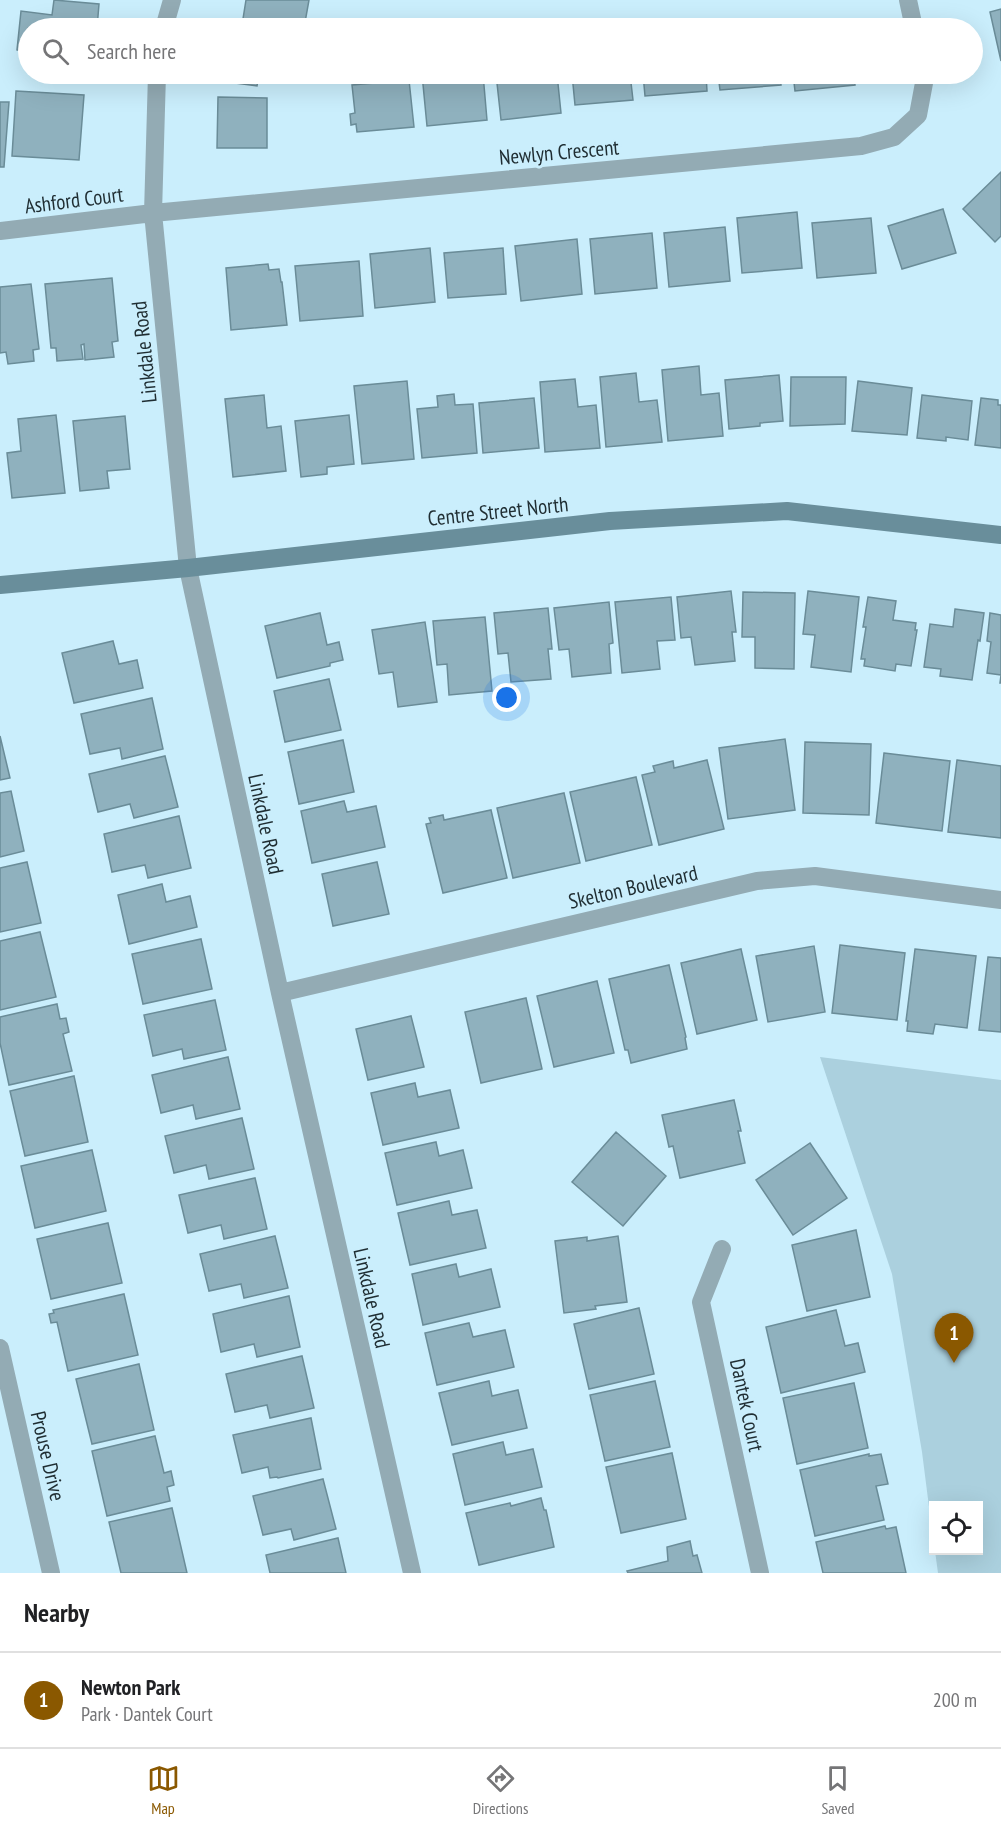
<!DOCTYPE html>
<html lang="en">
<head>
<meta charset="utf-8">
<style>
  :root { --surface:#fff; --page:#f2f2f2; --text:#202124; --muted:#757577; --line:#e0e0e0; --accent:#8a5800 }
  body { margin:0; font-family:"PT Sans Narrow",sans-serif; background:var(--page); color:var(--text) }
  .controls { position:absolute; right:18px; bottom:18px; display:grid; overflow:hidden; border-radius:0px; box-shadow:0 6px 24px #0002 }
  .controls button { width:54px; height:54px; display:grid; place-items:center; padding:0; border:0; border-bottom:2px solid var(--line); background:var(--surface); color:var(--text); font:30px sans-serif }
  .you { position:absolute; left:507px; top:698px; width:21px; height:21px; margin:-15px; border:4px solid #fff; border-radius:50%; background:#1a73e8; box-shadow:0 0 0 9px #1a73e833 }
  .badge { display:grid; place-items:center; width:39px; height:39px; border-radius:50%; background:var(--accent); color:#fff; font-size:20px; font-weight:700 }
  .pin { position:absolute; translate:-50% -50px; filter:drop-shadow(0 2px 3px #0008) }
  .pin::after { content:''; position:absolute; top:32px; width:21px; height:18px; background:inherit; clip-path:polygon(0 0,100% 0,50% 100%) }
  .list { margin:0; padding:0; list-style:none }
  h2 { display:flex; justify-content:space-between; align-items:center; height:78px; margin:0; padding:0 24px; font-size:26px }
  h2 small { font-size:20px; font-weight:400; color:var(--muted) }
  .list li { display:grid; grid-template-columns:39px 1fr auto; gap:18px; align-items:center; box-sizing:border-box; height:96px; padding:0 24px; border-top:2px solid var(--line) }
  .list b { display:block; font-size:22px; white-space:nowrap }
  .list p { margin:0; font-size:20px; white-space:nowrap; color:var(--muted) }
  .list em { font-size:20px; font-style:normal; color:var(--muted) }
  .icon { flex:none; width:33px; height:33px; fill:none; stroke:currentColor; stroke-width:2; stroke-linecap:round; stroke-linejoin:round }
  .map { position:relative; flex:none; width:1001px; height:1573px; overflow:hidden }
  .search { position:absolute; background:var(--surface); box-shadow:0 6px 24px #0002; left:18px; right:18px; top:18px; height:66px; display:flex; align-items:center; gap:15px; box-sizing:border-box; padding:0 21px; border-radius:33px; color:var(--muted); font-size:22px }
  .sheet { height:174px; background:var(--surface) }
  nav { display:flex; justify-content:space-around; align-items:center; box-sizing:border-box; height:84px; border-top:2px solid var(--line); background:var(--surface); font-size:16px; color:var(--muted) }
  nav a { display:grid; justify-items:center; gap:3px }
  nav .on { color:var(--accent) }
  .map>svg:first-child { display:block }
  .green { fill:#abd0de }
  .building { fill:#8fb1be; stroke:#6a8c98; stroke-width:1.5 }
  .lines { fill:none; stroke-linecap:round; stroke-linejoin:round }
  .street { stroke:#93abb4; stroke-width:18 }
  .secondary { stroke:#698e9b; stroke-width:18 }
  .labels { text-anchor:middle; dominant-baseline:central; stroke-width:6; stroke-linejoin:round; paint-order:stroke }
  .street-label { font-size:21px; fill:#1f2d32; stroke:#caeefc }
</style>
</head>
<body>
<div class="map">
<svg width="1001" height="1573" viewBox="0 0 1001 1573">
  <rect width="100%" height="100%" fill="#caeefc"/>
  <path class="green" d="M820,1057l181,23v493h-63l-3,-22 43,-1v-44h-44l-1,32 -11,-86 -30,-178z"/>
  <path class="building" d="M54,0l45,4 -2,24h-69v24l-11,-2 4,-39 31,4z
    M246,0h63l-5,28h-9l-52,-9z
    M1001,9v52l-11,-49z
    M229,74h30l-2,12 -29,-4z
    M422,74h61l4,46 -60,6z
    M496,74h61l4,39 -60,7z
    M572,74h58l3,26 -58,5z
    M643,74h63l1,17 -62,5z
    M718,74h62l1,11 -61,5z
    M793,74h61l1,11 -60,6z
    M409,80l5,47 -57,5 -1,-8 -5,1 -1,-11 5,-1 -3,-28z
    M16,91l68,4 -5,65 -67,-4z
    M218,97l49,1v50h-50z
    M0,102h9l-5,65h-4z
    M1001,172v64l-6,6 -32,-33z
    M943,209l13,44 -54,16 -14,-43z
    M797,212l5,56 -60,5 -5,-55z
    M871,218l5,55 -59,5 -5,-55z
    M725,227l5,54 -61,6 -5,-54z
    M652,233l5,55 -62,6 -5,-55z
    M577,239l5,55 -61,7 -6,-55z
    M430,248l5,54 -60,6 -5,-54z
    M503,248l3,46 -58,4 -4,-45z
    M359,261l4,55 -63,5 -5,-55z
    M268,264l1,6 10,-1 2,13h1l5,43 -56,5 -5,-62z
    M112,278l6,63 -6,1 2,15 -29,3 -1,-16 -3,1 2,14 -26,2 -1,-13h-5l-6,-64z
    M31,284l8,65 -6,1 1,11 -26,3 -2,-12 -6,1v-66z
    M699,366l2,29 18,-2 4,43 -55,5 -6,-71z
    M636,373l3,29 18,-2 5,42 -56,5 -6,-70z
    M779,375l4,46 -23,2v3l-31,3 -4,-49z
    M791,377h55l-1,47 -55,2z
    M575,379l3,28 18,-2 4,43 -55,4 -5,-70z
    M407,381l7,78 -52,5 -8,-78z
    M858,381l54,7 -5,47 -55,-4z
    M454,394l1,11 18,-1 4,49 -55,5 -5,-49 21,-2 -1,-11z
    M264,395l3,33 14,-2 5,45 -53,6 -8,-78z
    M922,395l50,6 -4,39 -22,-3v4l-29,-3z
    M534,398l5,50 -56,5 -4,-50z
    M981,398l17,2v5h3v43l-26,-3z
    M56,415l9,78 -53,5 -5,-45 14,-2 -3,-32z
    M349,415l5,49 -27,3v7l-26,3 -6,-56z
    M125,416l5,53 -23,2 2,17 -29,3 -7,-70z
    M731,591l5,41h-4l3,29 -40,4 -4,-28 -10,1 -4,-41z
    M808,591l51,6 -8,75 -40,-5 4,-32 -12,-1z
    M743,592l52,1 -1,76 -39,-1v-31h-13z
    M671,597l4,43 -18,1 3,28 -38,4 -7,-71z
    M868,597l28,4 -3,19 23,3 -1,7h2l-6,36 -15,-2 -1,7 -31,-5 1,-7h-4l5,-32h-3z
    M609,602l4,41 -4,1 2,29 -39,4 -3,-28 -10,1 -5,-42z
    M548,608l4,41h-4l3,30 -40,3 -3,-29 -10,1 -4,-41z
    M955,609l29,4 -4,28 -2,-1 -6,40 -32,-4 1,-7 -17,-2 6,-43 23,3z
    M320,613l7,32 12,-3 4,18 -13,3v3l-53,12 -12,-52z
    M990,613l11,2v68h-1l1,-8 -14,-2 4,-31 -4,-1z
    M485,617l7,74 -43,4 -2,-31 -10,1 -4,-44z
    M425,622l12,80 -39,5 -5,-35 -14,2 -7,-44z
    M113,641l6,23 18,-4 6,28 -69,15 -12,-50z
    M329,679l12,51 -56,12 -11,-51z
    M152,698l11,51 -41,10 -2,-11 -30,6 -9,-40z
    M0,736l10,42 -10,2z
    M785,739l10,71 -67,9 -9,-71z
    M343,740l11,52 -55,12 -11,-52z
    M805,742l66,2 -2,71 -66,-2z
    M884,753l66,8 -8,70 -66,-8z
    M165,756l13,51 -44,11 -4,-14 -32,8 -9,-38z
    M707,760l17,69 -65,16 -17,-70 13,-3 -2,-6 20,-5 1,7z
    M957,760l44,6v72l-53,-6z
    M636,777l16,68 -66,16 -16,-69z
    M11,791l13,60 -24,6v-64z
    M564,793l16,70 -67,15 -16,-70z
    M344,801l3,11 29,-6 9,41 -73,16 -11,-52z
    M491,810l16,68 -64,15 -17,-69 5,-1 -2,-5 14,-3 1,5z
    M179,816l12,52 -43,10 -3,-13 -33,7 -8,-38z
    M27,862l14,61 -41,9v-64z
    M377,862l12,52 -56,12 -11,-52z
    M162,884l4,18 24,-6 7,31 -68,17 -11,-49z
    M40,932l16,65 -56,13v-69z
    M201,939l11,50 -69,15 -11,-50z
    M840,945l65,8 -8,67 -65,-7z
    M814,946l11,66 -57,10 -12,-66z
    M741,949l16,71 -60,14 -16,-71z
    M915,949l61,7 -9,72 -32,-4 -2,10 -26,-3 1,-10h-2z
    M988,957l13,1v74l-22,-2z
    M669,965l17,72 -1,1 2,11 -56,14 -3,-13h-3l-16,-71z
    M597,981l17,72 -60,14 -17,-71z
    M526,998l16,71 -61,14 -16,-71z
    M215,1000l11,50 -42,9 -2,-10 -29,7 -9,-41z
    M57,1004l3,15 6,-1 3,14 -6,2 9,37 -63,14 -9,-42v-26z
    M411,1016l13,51 -56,13 -12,-51z
    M228,1057l12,52 -44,10 -3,-14 -32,8 -9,-38z
    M74,1076l14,66 -63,14 -15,-65z
    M415,1083l3,14 32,-7 9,38 -76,17 -12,-52z
    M734,1100l7,31h-3l7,32 -65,15 -7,-32 -4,1 -7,-32z
    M242,1118l12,51 -45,10 -3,-14 -32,8 -9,-37z
    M616,1132l50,44 -43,50 -51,-44z
    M436,1142l3,14 24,-6 9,38 -75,17 -12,-52z
    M810,1143l37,55 -54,37 -37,-55z
    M92,1150l14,61 -71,17 -14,-62z
    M255,1178l12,51 -43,10 -3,-14 -33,8 -9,-38z
    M449,1201l3,14 25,-5 9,38 -76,17 -12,-52z
    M108,1223l14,60 -71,16 -14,-60z
    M856,1230l14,67 -63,14 -15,-66z
    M275,1236l13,52 -44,10 -3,-14 -32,7 -9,-37z
    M618,1236l9,66 -32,4 1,3 -32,4 -9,-72 32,-4v4z
    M456,1264l3,13 32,-8 9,38 -77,18 -11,-51z
    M124,1294l14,61 -70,16 -11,-49 -6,1 -2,-9 5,-1 -1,-3z
    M289,1296l11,51 -43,10 -3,-13 -33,8 -8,-38z
    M639,1308l15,66 -65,15 -15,-65z
    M836,1310l9,36 13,-3 7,29 -84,21 -15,-66z
    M469,1323l4,14 32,-7 9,37 -77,18 -12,-52z
    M302,1356l12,52 -44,10 -3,-13 -32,7 -9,-38z
    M139,1364l15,66 -62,14 -16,-65z
    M489,1381l3,15 26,-6 9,38 -75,17 -13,-52z
    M655,1381l15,66 -65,14 -15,-66z
    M854,1383l14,65 -71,16 -14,-66z
    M311,1418l10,51 -43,9 -1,-1 -7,1 -2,-11 -26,6 -9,-38z
    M155,1436l9,37 7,-2 3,14 -7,2 3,14 -63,15 -15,-65z
    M503,1442l3,13 27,-6 9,38 -77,18 -12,-51z
    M672,1453l14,66 -65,14 -15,-66z
    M869,1454v2l12,-2 7,30 -12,2 8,34 -69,16 -15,-66z
    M323,1479l13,50 -42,11 -3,-11 -28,6 -10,-39z
    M541,1498l3,12h2l8,37 -75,18 -13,-52 44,-10 1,3z
    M172,1508l15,65h-66l-12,-51z
    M885,1526l1,3 10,-2 10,46h-83l-7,-31z
    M338,1538l8,35h-76l-4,-18z
    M690,1541l3,15 4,-1 5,18h-74l-1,-2 41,-10 -1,-14z"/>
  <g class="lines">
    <path class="street" d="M908,0l6,28
      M164,28l8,-28
      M157,74l-4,139 35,355 92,425 132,580
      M0,231l153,-18 708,-67 33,-9 24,-22 6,-32 -2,-9
      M280,993l477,-112 58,-5 186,24
      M722,1249l-21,53 59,271
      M0,1348l51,225"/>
    <path class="secondary" d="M0,585l188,-17 422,-47 177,-10 214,24"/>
  </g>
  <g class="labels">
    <g class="street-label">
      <text transform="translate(559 152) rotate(-5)">Newlyn Crescent</text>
      <text transform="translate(74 200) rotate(-7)">Ashford Court</text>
      <text transform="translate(144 352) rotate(-96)">Linkdale Road</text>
      <text transform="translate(498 511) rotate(-6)">Centre Street North</text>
      <text transform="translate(266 824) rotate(78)">Linkdale Road</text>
      <text transform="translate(633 887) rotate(-13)">Skelton Boulevard</text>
      <text transform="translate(372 1298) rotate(77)">Linkdale Road</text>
      <text transform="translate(747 1405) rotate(78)">Dantek Court</text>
      <text transform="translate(48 1456) rotate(77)">Prouse Drive</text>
    </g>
  </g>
</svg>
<div class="controls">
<button><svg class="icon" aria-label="locate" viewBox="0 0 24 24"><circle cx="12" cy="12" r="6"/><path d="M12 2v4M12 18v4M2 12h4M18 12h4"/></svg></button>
</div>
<div class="you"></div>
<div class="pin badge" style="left:954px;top:1363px">1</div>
<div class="search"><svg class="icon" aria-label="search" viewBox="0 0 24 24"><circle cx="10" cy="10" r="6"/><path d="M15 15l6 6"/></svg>Search here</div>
</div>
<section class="sheet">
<h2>Nearby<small></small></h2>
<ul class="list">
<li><span class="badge">1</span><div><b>Newton Park</b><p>Park · Dantek Court</p></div><em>200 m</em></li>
</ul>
</section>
<nav>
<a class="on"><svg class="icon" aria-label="map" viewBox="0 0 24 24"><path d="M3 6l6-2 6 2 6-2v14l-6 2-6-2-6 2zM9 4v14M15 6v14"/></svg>Map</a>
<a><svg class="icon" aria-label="directions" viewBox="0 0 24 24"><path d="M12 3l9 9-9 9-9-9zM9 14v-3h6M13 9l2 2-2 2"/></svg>Directions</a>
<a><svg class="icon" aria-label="saved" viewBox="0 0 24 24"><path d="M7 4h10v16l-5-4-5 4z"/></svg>Saved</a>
</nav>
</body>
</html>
